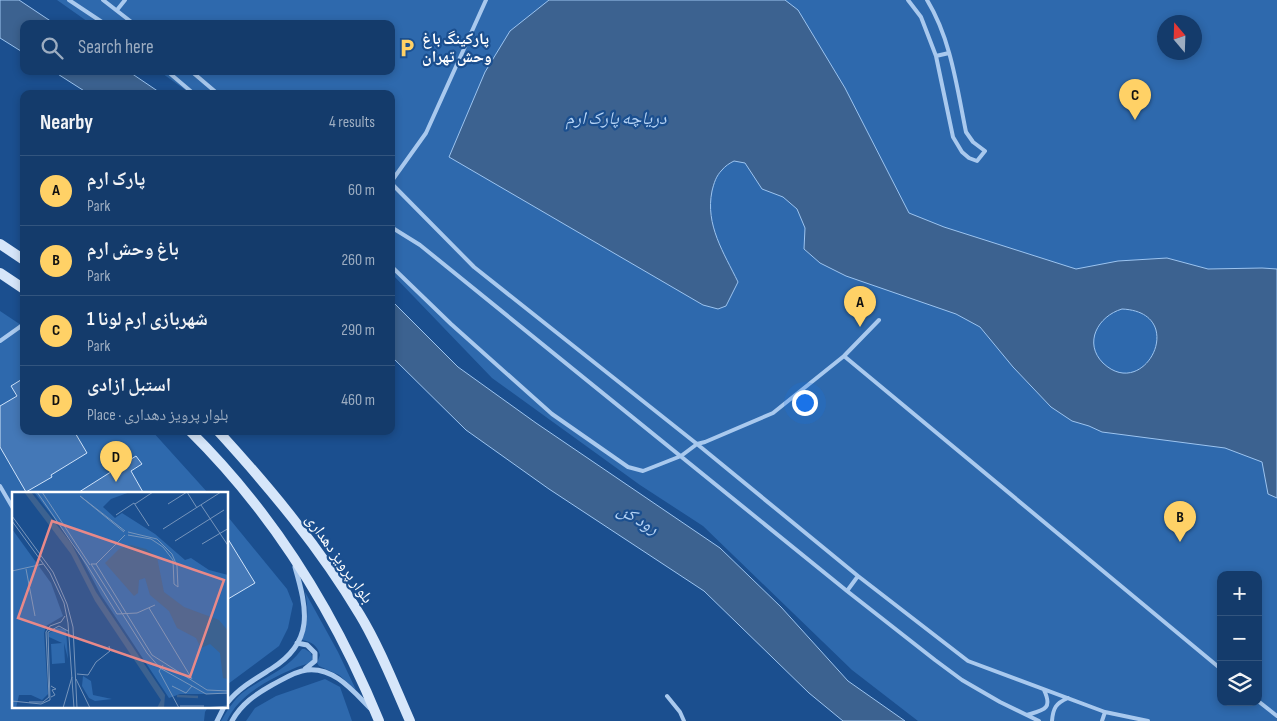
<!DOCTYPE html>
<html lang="en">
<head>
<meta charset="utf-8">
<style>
  :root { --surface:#143b6b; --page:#1d4271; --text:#f1f3f6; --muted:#9dadc1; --line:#33557e; --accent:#ffd166 }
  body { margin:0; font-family:"Sofia Sans Condensed","Noto Naskh Arabic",sans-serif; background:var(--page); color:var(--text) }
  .controls { position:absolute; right:15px; bottom:15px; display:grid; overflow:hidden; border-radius:10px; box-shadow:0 2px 8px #0003 }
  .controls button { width:45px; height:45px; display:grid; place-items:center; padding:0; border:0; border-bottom:1px solid var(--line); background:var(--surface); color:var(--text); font:25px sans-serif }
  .compass { position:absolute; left:1157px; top:15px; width:45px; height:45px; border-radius:50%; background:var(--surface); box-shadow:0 2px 8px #0003; rotate:341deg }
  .you { position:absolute; left:804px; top:402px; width:18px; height:18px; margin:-12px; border:4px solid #fff; border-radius:50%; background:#1a73e8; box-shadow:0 0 0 8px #1a73e833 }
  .badge { display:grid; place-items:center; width:32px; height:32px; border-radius:50%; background:var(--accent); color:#111; font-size:16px; font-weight:700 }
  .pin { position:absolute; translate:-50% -41px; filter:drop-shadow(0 1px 2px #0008) }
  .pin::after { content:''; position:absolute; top:26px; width:18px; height:15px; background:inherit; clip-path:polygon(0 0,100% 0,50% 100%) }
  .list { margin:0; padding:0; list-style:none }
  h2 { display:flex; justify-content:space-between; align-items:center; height:65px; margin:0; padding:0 20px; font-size:21px }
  h2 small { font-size:16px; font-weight:400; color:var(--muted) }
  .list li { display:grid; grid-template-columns:32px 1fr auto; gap:15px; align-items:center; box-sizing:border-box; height:70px; padding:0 20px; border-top:1px solid var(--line) }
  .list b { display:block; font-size:19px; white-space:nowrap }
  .list p { margin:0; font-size:16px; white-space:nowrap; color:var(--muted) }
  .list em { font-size:16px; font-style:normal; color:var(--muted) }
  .icon { flex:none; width:28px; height:28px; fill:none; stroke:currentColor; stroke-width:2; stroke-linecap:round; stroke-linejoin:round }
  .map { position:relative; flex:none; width:1277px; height:721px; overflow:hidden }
  .search { position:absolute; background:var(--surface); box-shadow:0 2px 8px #0003; left:20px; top:20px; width:375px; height:55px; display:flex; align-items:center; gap:12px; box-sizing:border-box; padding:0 18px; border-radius:10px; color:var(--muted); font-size:19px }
  .panel { position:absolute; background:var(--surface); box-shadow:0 2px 8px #0003; left:20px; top:90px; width:375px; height:345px; border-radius:10px }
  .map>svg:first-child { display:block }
  .green { fill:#2e69ad; fill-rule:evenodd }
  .water { fill:#3c6290; stroke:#9cc4f0; fill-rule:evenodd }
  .building { fill:#4478b7; stroke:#cfe3fa }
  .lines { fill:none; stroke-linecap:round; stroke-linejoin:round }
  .service { stroke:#a9c9ee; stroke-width:4 }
  .minor { stroke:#a9c9ee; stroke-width:5 }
  .secondary { stroke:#d6e6fa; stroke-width:10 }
  .labels { text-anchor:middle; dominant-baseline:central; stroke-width:4.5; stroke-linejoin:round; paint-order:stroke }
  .poi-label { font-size:16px; font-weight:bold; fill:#fff; stroke:#1b4f8f; text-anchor:start }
  .street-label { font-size:16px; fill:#fff; stroke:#1b4f8f }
  .water-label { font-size:18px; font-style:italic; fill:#b5d3f5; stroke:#1b4f8f }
  .inset-river { fill:none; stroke:#3c6290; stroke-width:2.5 }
  .inset-road { fill:none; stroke:#7695bc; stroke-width:1 }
  .view { fill:#e88989; fill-opacity:0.15; stroke:#e88989; stroke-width:2.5 }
  .inset-edge { fill:none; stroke:#fff; stroke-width:2.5 }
</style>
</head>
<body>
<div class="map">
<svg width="1277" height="721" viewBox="0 0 1277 721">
  <rect width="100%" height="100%" fill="#1b4f8f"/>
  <path class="green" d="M57,0h1220v721h-359l-66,-51 -149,-144 -63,-41 -148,-107 -101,-105v-179h-200l-32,-23h232v-47h-300zM1164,22h30v30h-30zM1221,575h37v127h-37z
    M0,311l24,16v104h128l56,62h-194v214h194l-3,5 -1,9h-204z
    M228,517l59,72 6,15 -5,24 -9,18 -51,38z
    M305,592l33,60 18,38 -17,-15 -20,-9 -2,-3 3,-8c-3,-10 -8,-13 -18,-15 6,-17 7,-30 3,-48z
    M302,649h3l6,4 2,7c-5,5 -12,5 -18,8 -25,11 -57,27 -68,53h-6c6,-10 12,-20 21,-28 21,-16 43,-21 60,-44z
    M325,679l15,8 12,34h-106l9,-13 21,-12z"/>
  <path class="water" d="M0,0h19l36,24h-31v29l-24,-15z
    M549,0h236l13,10 47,78 64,125 35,14 132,42 42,-8 49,-3 41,11 54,-1 15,1v229l-9,-4 -6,-32 -37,-14 -123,-16 -13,-6 -17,-5 -21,-14 -38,-40 -33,-40 -24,-13 -110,-38 -26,-13 -16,-14 1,-21 -8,-19 -14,-12 -21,-8 -17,-26 -11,-2c-4,2 -9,5 -12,9 -6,6 -8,13 -10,21 -7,34 12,62 26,91l-12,24 -8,3 -15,-4 -254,-148 36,-85 25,-41zM1122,309c68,3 23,94 -19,54 -20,-20 -5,-47 19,-54z
    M53,71h75l34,23h-73z
    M391,300l67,67 78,56 184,125 61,59 67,74 57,40h-62l-34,-28 -105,-102 -155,-102 -83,-59 -75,-74z"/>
  <path class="building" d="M24,378v53h50l13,22 -36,22 1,2 -26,15 -26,-45v-41l17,-10 -6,-10z
    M136,456l6,8 -11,7 13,23h-68z
    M228,539l27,44 -27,16z"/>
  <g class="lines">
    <path class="service" d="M69,0l36,24
      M103,0l31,24
      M908,0l13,17 15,39 17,81 9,15 7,6 8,3 8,-10 -12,-9 -7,-10c-9,-44 -15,-93 -39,-132
      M117,10l8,-10
      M936,56l13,-3
      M167,71l27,23
      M191,71l27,23
      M391,182l35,-49 60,-133
      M391,183l83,84 223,177 161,132 110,85 137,51 43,9
      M391,227l29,18 427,346 88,69 27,20 38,22 39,19
      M391,266l60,58 101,90 76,53 15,4 38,-15 16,-12 8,-2 68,-29 71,-57 35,-36
      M0,341l24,-17
      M844,356l377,313
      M0,486l14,24
      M847,591l11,-15
      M667,696l13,16 4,9
      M1258,701l19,15
      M1027,715c17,-5 26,-6 17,-25
      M1052,721c1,-13 4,-18 16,-23
      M1102,721l3,-9"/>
    <path class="minor" d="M297,643l10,2 8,8v8l-10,8
      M228,702c11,-14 27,-23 43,-33 44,-27 36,-60 24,-102
      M217,721l7,-14
      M232,721c9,-17 24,-27 40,-36 10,-5 23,-14 35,-15 27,-3 46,21 63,38"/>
    <path class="secondary" d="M0,244l24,16
      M0,273l24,16
      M190,431c83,82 145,182 189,290
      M218,431c52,57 102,117 142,184 20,33 34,70 50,106"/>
  </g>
  <defs>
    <g id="parking-bare" transform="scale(1.5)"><path d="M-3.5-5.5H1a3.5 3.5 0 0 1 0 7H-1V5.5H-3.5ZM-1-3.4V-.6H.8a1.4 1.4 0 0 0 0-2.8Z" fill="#ffd166" stroke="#1b4f8f" stroke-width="2.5" paint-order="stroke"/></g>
  </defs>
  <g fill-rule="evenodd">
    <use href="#parking-bare" x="407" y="48"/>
  </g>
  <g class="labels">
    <g class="poi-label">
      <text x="422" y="39">پارکینگ باغ<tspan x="422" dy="18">وحش تهران</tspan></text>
    </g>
    <g class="street-label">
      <text transform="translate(339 559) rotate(55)">بلوار پرویز دهداری</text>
    </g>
    <g class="water-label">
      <text x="616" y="118">دریاچه پارک ارم</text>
      <text transform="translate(638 519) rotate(30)">رود کن</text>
    </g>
  </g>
  <g transform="translate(12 492)">
    <rect width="216" height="216" fill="#1b4f8f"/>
    <path d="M22,0h96l-19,7 -8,8 12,11 7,-5 33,21 30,26 6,-2 18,12 19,5v119h-48l-11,4 -68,-103 -27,-51zM0,37l39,54 12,33 -17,10 -2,7 4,61 -6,6 -11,-5h-12l-3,13h-4zM45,136l9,1 2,30 -4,-16 1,20 -13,1 -1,-20 11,-1 -13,-6v-4zM71,184l8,5 2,14 19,4 -17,2 -6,-3 -7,-12z" fill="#2e69ad"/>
    <path d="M12,0h7l40,51 25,49 69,103 -1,13h-7l4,-8 -66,-99 -24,-47zM119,53l15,4 11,8 7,35 20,15 35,13 9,11v48l-5,-1 -3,-25 -10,-9 -9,4 -5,-10 -19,-10 -8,-17 -19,-16 -5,-17 -6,2 -1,13 -4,3 -29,-33 14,-14z" fill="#3c6290"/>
    <path class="inset-river" d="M165,204l21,1"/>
    <path class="inset-road" d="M25,0l50,73M30,0l48,73M175,0l10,16M123,12l18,-12M156,12l19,-12M189,13l28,42M104,23l18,-12 15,23M0,24l41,56 14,32 6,23 4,81M0,29l38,52 14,30 4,20 6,85M151,37l58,-37M112,40l-44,-36 45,35M116,40l29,7 15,15 5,12 1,21M116,43l23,4 12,8 10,13 1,24 4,3M163,49l49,-31M190,52l27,-16M84,72l29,-29M75,73l30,49 20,-1 18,-8M14,77l9,47M0,79l31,-7M137,116l43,71M151,173l-4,6 20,37M65,182l11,1 8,-13 14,-11 -1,-5M64,187l14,29M39,194l5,3 -4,1 3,5 -4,2M160,194l14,7 6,-7M217,199l-22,-1 -55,-35 -56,-91h-5l56,89 13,15 46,26 23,-1M0,209l29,3 9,-4 -2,-68 11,-6 9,5M17,210h14l6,-5 -3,-65 4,-6 11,-4 4,-6M168,214h24M51,216l9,-31M191,216l26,-2"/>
    <path class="view" d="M40,29l172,59 -34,97 -172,-59z"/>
    <rect width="216" height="216" class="inset-edge"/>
  </g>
</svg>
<div class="controls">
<button>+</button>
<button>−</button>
<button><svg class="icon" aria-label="layers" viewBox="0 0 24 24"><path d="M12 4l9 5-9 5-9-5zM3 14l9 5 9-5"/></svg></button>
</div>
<svg class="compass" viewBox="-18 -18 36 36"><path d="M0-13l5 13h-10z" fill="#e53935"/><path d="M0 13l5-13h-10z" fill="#9dadc1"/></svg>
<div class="you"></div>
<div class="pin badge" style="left:860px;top:327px">A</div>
<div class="pin badge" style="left:1180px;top:542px">B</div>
<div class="pin badge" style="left:1135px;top:120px">C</div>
<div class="pin badge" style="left:116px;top:482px">D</div>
<div class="search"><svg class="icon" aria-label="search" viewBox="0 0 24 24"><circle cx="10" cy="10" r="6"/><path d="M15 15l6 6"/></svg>Search here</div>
<section class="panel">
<h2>Nearby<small>4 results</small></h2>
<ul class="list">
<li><span class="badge">A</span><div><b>پارک ارم</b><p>Park</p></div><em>60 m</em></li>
<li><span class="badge">B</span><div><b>باغ وحش ارم</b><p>Park</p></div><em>260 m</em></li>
<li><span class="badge">C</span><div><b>شهربازی ارم لونا 1</b><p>Park</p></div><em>290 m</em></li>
<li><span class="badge">D</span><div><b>استبل ازادی</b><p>Place · بلوار پرویز دهداری</p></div><em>460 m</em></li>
</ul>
</section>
</div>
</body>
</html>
